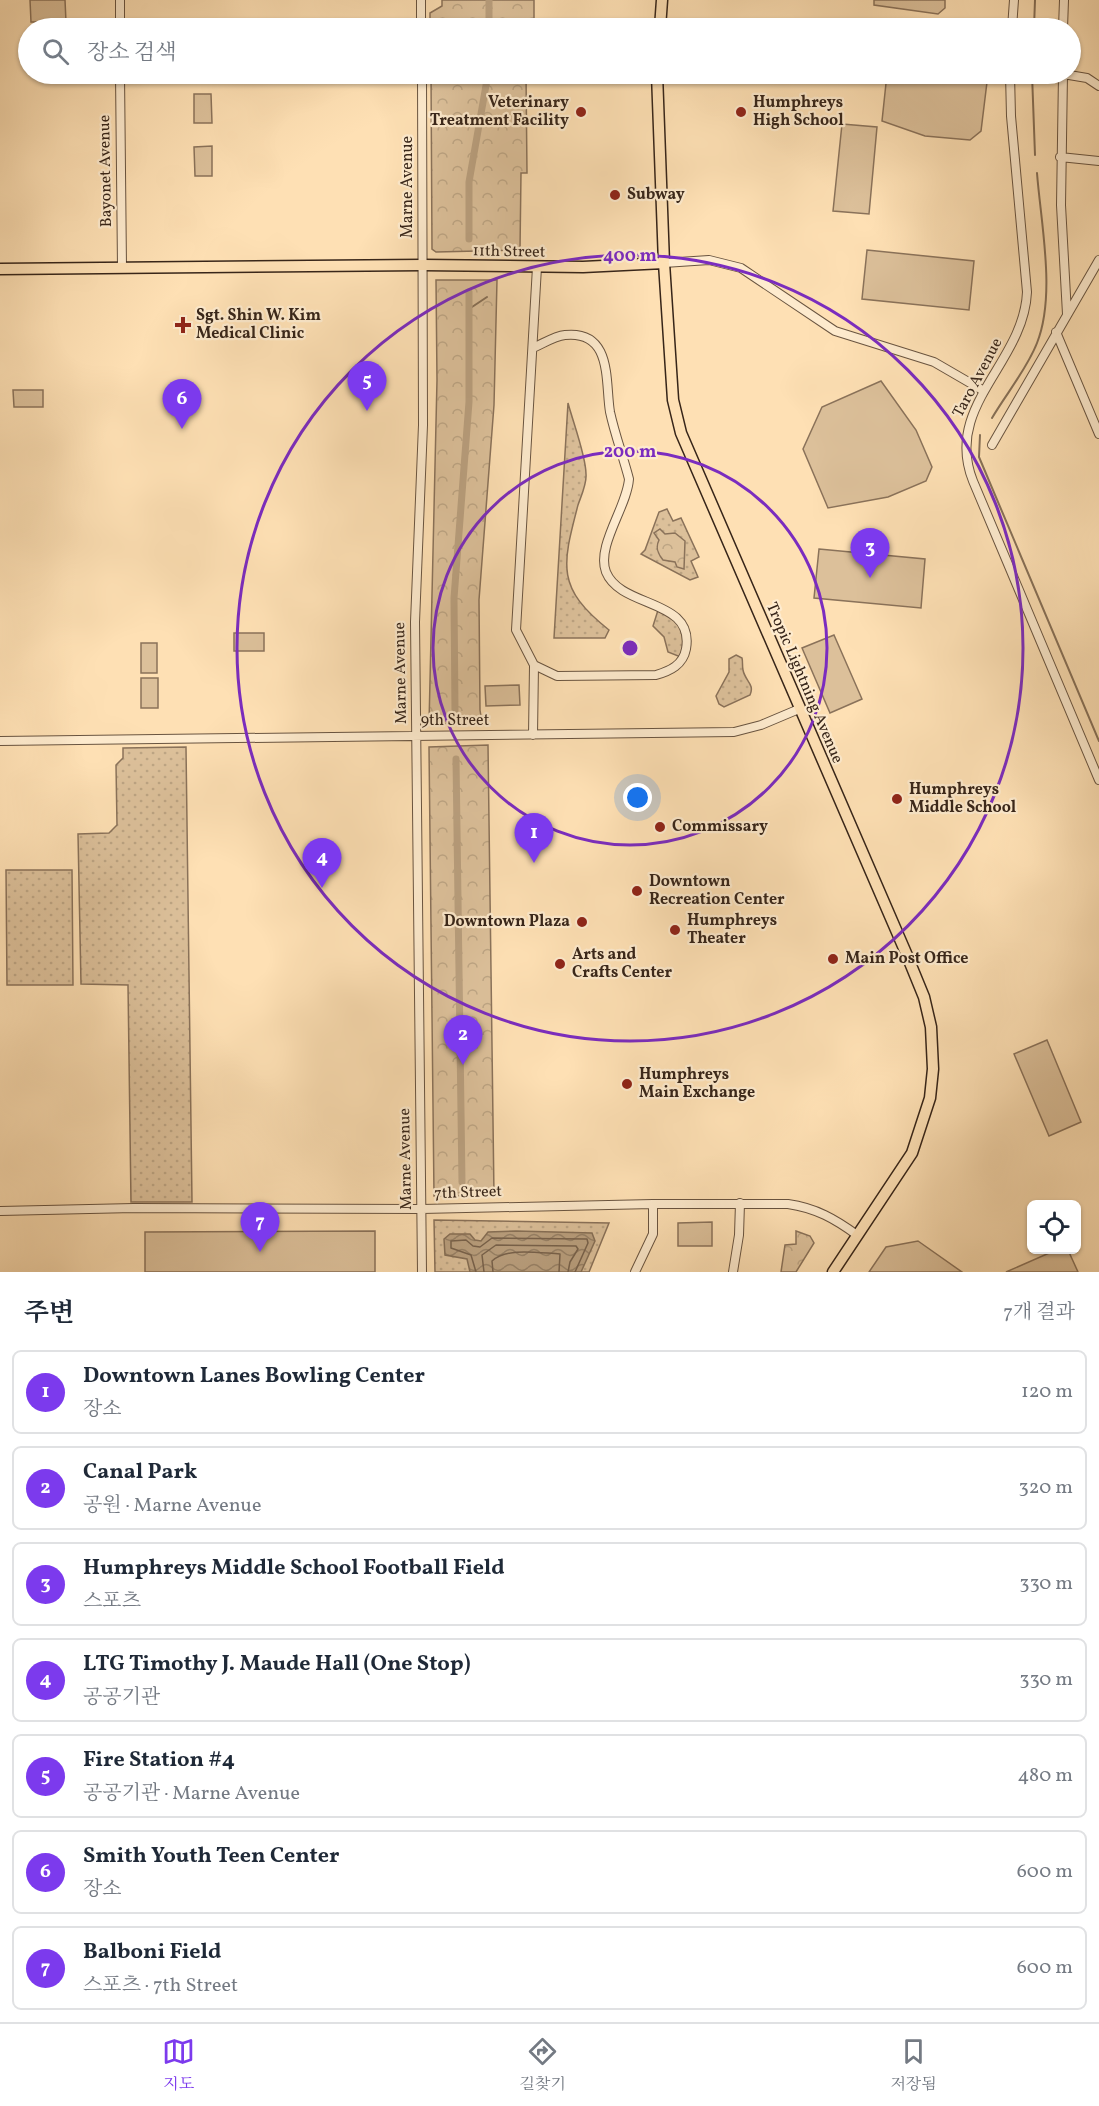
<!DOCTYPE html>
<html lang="ko">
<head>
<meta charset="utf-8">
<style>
  :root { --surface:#fff; --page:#f2f2f3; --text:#1f2937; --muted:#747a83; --line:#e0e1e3; --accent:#7c3aed }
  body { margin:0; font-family:Vollkorn,"Noto Serif KR",serif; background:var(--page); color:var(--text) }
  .controls { position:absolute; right:18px; bottom:18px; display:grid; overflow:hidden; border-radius:9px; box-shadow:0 2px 4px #0004 }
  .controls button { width:54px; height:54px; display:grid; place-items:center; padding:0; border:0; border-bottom:2px solid var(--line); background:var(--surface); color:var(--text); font:30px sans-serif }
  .you { position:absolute; left:638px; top:798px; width:21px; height:21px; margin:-15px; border:4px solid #fff; border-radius:50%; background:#1a73e8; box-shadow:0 0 0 9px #1a73e833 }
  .badge { display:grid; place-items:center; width:39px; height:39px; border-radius:50%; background:var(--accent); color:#fff; font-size:20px; font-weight:700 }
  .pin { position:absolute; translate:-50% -50px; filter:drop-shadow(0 2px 3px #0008) }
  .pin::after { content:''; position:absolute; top:32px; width:21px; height:18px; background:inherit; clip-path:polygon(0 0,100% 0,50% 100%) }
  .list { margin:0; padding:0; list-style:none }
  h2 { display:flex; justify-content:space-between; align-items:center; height:78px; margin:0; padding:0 24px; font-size:26px }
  h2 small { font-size:20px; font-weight:400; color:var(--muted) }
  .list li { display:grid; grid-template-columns:39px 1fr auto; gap:18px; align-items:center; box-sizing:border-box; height:84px; margin:0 12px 12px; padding:0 12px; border:2px solid var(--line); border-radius:9px }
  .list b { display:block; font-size:22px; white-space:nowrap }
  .list p { margin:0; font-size:20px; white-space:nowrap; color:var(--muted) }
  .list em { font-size:20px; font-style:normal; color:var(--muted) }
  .icon { flex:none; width:33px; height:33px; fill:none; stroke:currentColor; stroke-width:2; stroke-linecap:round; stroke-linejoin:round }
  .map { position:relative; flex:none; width:1099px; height:1272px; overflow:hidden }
  .search { position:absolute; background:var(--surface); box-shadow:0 2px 4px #0004; left:18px; right:18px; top:18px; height:66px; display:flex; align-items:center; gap:15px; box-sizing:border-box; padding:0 21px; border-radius:33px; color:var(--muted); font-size:22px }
  .sheet { height:750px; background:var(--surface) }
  nav { display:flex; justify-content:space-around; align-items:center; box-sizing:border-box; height:84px; border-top:2px solid var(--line); background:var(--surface); font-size:16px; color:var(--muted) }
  nav a { display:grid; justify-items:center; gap:3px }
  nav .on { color:var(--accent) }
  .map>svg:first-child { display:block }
  .grass { fill:url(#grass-dots); stroke:#8a725a; stroke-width:1.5 }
  .forest { fill:url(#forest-crowns); stroke:#8a725a; stroke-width:1.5 }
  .garden { fill:#dcc09a; stroke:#8a725a; stroke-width:1.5 }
  .water { fill:url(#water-waves); stroke:#866f56; stroke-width:1.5 }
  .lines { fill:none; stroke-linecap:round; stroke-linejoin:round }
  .shore { stroke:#78624c; stroke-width:1.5 }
  .stream { stroke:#866f56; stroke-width:2 }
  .canal { stroke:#baa07f; stroke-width:7 }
  .minor-casing { stroke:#695440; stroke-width:10 }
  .major-casing { stroke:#372519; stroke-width:13 }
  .minor { stroke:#feebce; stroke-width:8 }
  .major { stroke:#fee0b4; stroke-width:10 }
  .ring { fill:none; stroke:#7b2cbf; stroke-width:3 }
  .poi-dot { fill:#8f2418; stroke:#feebce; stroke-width:2 }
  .labels { text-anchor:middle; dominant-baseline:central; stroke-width:4.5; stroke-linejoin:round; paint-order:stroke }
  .poi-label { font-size:16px; font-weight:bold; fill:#372519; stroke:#feebce; text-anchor:start }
  .street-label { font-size:16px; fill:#372519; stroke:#feebce }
  .centre { fill:#7b2cbf; stroke:#feebce; stroke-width:3 }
  .ring-label { font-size:18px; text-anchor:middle; font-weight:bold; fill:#7b2cbf; stroke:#feebce; stroke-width:4.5; stroke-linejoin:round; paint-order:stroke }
</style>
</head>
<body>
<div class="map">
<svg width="1099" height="1272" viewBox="0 0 1099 1272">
  <defs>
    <pattern id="grass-dots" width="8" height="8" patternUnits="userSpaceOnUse" patternTransform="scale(1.5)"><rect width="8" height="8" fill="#dcc09a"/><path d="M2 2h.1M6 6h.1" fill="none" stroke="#bda584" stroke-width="1.8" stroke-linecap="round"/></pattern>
    <pattern id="forest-crowns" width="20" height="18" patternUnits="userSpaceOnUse" patternTransform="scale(1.5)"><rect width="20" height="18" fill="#dcc09a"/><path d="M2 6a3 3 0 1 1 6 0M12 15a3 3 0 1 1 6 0" fill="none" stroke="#bda584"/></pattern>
    <pattern id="water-waves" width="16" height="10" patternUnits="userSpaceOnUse" patternTransform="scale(1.5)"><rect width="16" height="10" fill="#baa07f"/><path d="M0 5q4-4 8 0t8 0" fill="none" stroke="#988267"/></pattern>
  </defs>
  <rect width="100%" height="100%" fill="#fee0b4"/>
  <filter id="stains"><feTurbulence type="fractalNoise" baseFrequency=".00333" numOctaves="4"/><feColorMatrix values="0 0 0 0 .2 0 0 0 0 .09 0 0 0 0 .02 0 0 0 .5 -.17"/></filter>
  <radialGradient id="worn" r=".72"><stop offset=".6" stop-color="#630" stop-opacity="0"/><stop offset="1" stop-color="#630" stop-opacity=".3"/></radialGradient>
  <path class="grass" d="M568,403c5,19 18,53 18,71 1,10 -5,22 -8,31 -16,61 -22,83 31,125l-4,8h-51z
    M667,509l6,12 8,-3 18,39 -8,4 7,16 -8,3 -49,-26 4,-4 14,-38z
    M659,607l24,18v33l-15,-6 -4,-15 -11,-11z
    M736,655l6,3c1,4 0,8 1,12 2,11 12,14 7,25l-26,12 -5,-3 -3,-8 13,-24v-13z
    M186,747l6,455h-61l-3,-217 -47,-1 -3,-150 31,-1 8,-8 -1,-60 7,-7v-10z
    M6,870h66l1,115h-66z
    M434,1220l175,3 -20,49h-154z"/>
  <path class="forest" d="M442,0h92v28h-104v-15l12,-7z
    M431,74h95l1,99h-6l-1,77 -84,2 -4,-3z
    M436,280h61l-3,125 -15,195 1,110 2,13 -53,1 8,-344z
    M660,529l5,5 10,-1 10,8 -1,28 -7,-2 -2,-5 -12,-2c-5,-6 -8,-12 -4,-20l-5,-7z
    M488,745l6,451h-60l-5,-449z
    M796,1231l14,5 4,7 -18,29h-15l4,-27 11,-1z"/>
  <path class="garden" d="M30,0h35l1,22h-35z
    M874,0h71v8l-7,6 -64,-9z
    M887,74h98l2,8 -6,49 -11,9 -45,-4 -43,-15z
    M194,94h17l1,29h-18z
    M842,124l35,3 -8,87 -36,-3z
    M212,146v30h-17l-1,-29z
    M867,250l107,11 -5,49 -107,-11z
    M881,381l35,49 16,37 -6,14 -38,16 -60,11 -25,-59 19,-42z
    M13,390h30v17h-29z
    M819,549l106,10 -4,49 -107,-10z
    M234,633h30v18h-30z
    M834,635l28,64 -32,14 -28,-65z
    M141,643h16v30h-16z
    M141,678h17v30h-17z
    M519,685l1,20 -34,1 -1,-20z
    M1047,1040l34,82 -32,14 -35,-82z
    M712,1222v24h-34v-23z
    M375,1231v41h-230v-40z
    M918,1241l44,31h-93l17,-25z
    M1056,1250h12l10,22h-72z"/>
  <path class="water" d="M516,1231l76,2 3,8 -14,31h-111l-3,-13 -22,-4 -1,-16 6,-5h20l5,6 6,1 7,-9z"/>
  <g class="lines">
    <path class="shore" d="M476,1272l-5,-17 -20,-7v-7l15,-1 7,6 7,1 12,-9 95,1 1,4 -13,29
      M484,1272l-2,-17 14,-10 80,1 2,3 -8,13 -2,10
      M493,1272l-1,-11c15,-14 47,-8 68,-7l-1,18"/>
    <path class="stream" d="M1034,28l1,-28
      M1032,74l3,81
      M469,309l18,-12
      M992,418c14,-24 35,-49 45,-75 19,-48 4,-118 0,-170
      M980,435l-1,22 120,284"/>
    <path class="canal" d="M489,0v28
      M469,239v-57l19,-108
      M455,712l-1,-114 15,-196v-110
      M456,759l6,423"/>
    <g class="minor-casing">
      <path id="minor" d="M120,0v28
        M421,0v28
        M1012,28l2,-28
        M1063,28l1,-28
        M120,74l2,194
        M1010,74l1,42 16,176c-3,71 -84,114 -54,189l126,299
        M1063,74l-2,131 6,109
        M1063,74l24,4 12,8
        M1060,157l39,4
        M664,263l45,-3 32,8 94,63 99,31 50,29
        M1056,332l43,102
        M535,347c9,-4 20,-11 30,-12 48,-5 40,47 45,77 5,23 13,44 19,67 -2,28 -33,67 -23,93 15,37 89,26 80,77 -3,16 -16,22 -30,26l-99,1 -23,-11 -18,-35 21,-363
        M992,445l107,-185
        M533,735l1,-70
        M0,741l734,-9 27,-7 38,-16
        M0,1211l134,-3 288,1 231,-5h135c28,4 47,15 69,31
        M422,1272l-7,-650 8,-197 -1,-351
        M635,1272l18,-38v-30
        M733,1272l6,-37 1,-32"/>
    </g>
    <g class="major-casing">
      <path id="major" d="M660,28l2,-28
        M657,74l7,189 9,137 8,33 225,520 18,44 7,30 2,42 -3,29 -18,55 -79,119
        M0,269l423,-4 160,2 81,-4"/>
    </g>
    <use href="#minor" class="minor"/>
    <use href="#major" class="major"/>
  </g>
  <g class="ring">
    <circle cx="630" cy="648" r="197"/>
    <circle cx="630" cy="648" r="393"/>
  </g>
  <g class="poi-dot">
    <circle cx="581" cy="112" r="6"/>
    <circle cx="741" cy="112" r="6"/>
    <circle cx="615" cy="195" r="6"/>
    <path d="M180 316h6v6h6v6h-6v6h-6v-6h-6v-6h6z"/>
    <circle cx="897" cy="799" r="6"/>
    <circle cx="660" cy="827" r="6"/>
    <circle cx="637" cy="891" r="6"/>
    <circle cx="582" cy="922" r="6"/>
    <circle cx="675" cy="930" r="6"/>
    <circle cx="833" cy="959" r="6"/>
    <circle cx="560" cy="964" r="6"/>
    <circle cx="627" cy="1084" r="6"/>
  </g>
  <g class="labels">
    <g class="poi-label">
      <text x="569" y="103" text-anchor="end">Veterinary<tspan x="569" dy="18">Treatment Facility</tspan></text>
      <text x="753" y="103">Humphreys<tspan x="753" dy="18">High School</tspan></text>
      <text x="627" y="195">Subway</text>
      <text x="196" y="316">Sgt. Shin W. Kim<tspan x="196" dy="18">Medical Clinic</tspan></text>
      <text x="909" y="790">Humphreys<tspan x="909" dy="18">Middle School</tspan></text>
      <text x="672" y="827">Commissary</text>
      <text x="649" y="882">Downtown<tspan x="649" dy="18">Recreation Center</tspan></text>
      <text x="687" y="921">Humphreys<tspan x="687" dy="18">Theater</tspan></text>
      <text x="570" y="922" text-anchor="end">Downtown Plaza</text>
      <text x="572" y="955">Arts and<tspan x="572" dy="18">Crafts Center</tspan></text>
      <text x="845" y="959">Main Post Office</text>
      <text x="639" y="1075">Humphreys<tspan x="639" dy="18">Main Exchange</tspan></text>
    </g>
    <g class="street-label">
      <text transform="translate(106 171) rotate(-91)">Bayonet Avenue</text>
      <text transform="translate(408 187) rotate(-90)">Marne Avenue</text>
      <text transform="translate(509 252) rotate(1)">11th Street</text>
      <text transform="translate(978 378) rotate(-62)">Taro Avenue</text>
      <text transform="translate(401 673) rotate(-91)">Marne Avenue</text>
      <text transform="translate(804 683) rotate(67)">Tropic Lightning Avenue</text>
      <text x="455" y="721">9th Street</text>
      <text transform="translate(406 1159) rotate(-91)">Marne Avenue</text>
      <text transform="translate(468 1193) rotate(-2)">7th Street</text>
    </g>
  </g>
  <circle cx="630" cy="648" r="9" class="centre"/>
  <g class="ring-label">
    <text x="630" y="261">400 m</text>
    <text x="630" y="457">200 m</text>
  </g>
  <rect width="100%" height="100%" filter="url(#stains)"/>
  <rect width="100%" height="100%" fill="url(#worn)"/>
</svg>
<div class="controls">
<button><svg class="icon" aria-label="locate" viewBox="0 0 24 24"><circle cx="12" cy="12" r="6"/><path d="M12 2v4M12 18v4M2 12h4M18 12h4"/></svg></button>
</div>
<div class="you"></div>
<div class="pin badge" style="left:534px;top:863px">1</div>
<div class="pin badge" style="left:463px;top:1065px">2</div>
<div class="pin badge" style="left:870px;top:578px">3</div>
<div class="pin badge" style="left:322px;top:888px">4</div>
<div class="pin badge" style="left:367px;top:411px">5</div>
<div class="pin badge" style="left:182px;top:429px">6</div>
<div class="pin badge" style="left:260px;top:1252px">7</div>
<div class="search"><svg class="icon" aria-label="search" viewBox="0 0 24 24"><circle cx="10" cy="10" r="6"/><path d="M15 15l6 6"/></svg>장소 검색</div>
</div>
<section class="sheet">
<h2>주변<small>7개 결과</small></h2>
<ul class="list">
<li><span class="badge">1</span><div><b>Downtown Lanes Bowling Center</b><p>장소</p></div><em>120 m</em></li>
<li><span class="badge">2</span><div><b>Canal Park</b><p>공원 · Marne Avenue</p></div><em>320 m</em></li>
<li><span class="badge">3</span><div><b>Humphreys Middle School Football Field</b><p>스포츠</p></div><em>330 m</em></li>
<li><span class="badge">4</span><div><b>LTG Timothy J. Maude Hall (One Stop)</b><p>공공기관</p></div><em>330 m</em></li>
<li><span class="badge">5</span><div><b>Fire Station #4</b><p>공공기관 · Marne Avenue</p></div><em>480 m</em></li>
<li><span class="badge">6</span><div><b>Smith Youth Teen Center</b><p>장소</p></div><em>600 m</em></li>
<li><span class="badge">7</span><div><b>Balboni Field</b><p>스포츠 · 7th Street</p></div><em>600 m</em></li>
</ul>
</section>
<nav>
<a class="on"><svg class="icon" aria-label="map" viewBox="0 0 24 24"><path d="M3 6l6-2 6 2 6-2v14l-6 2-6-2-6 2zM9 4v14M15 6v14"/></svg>지도</a>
<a><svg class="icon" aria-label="directions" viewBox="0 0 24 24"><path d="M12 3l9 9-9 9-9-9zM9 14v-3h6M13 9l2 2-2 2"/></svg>길찾기</a>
<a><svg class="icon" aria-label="saved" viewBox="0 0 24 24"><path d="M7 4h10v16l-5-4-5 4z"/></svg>저장됨</a>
</nav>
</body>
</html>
